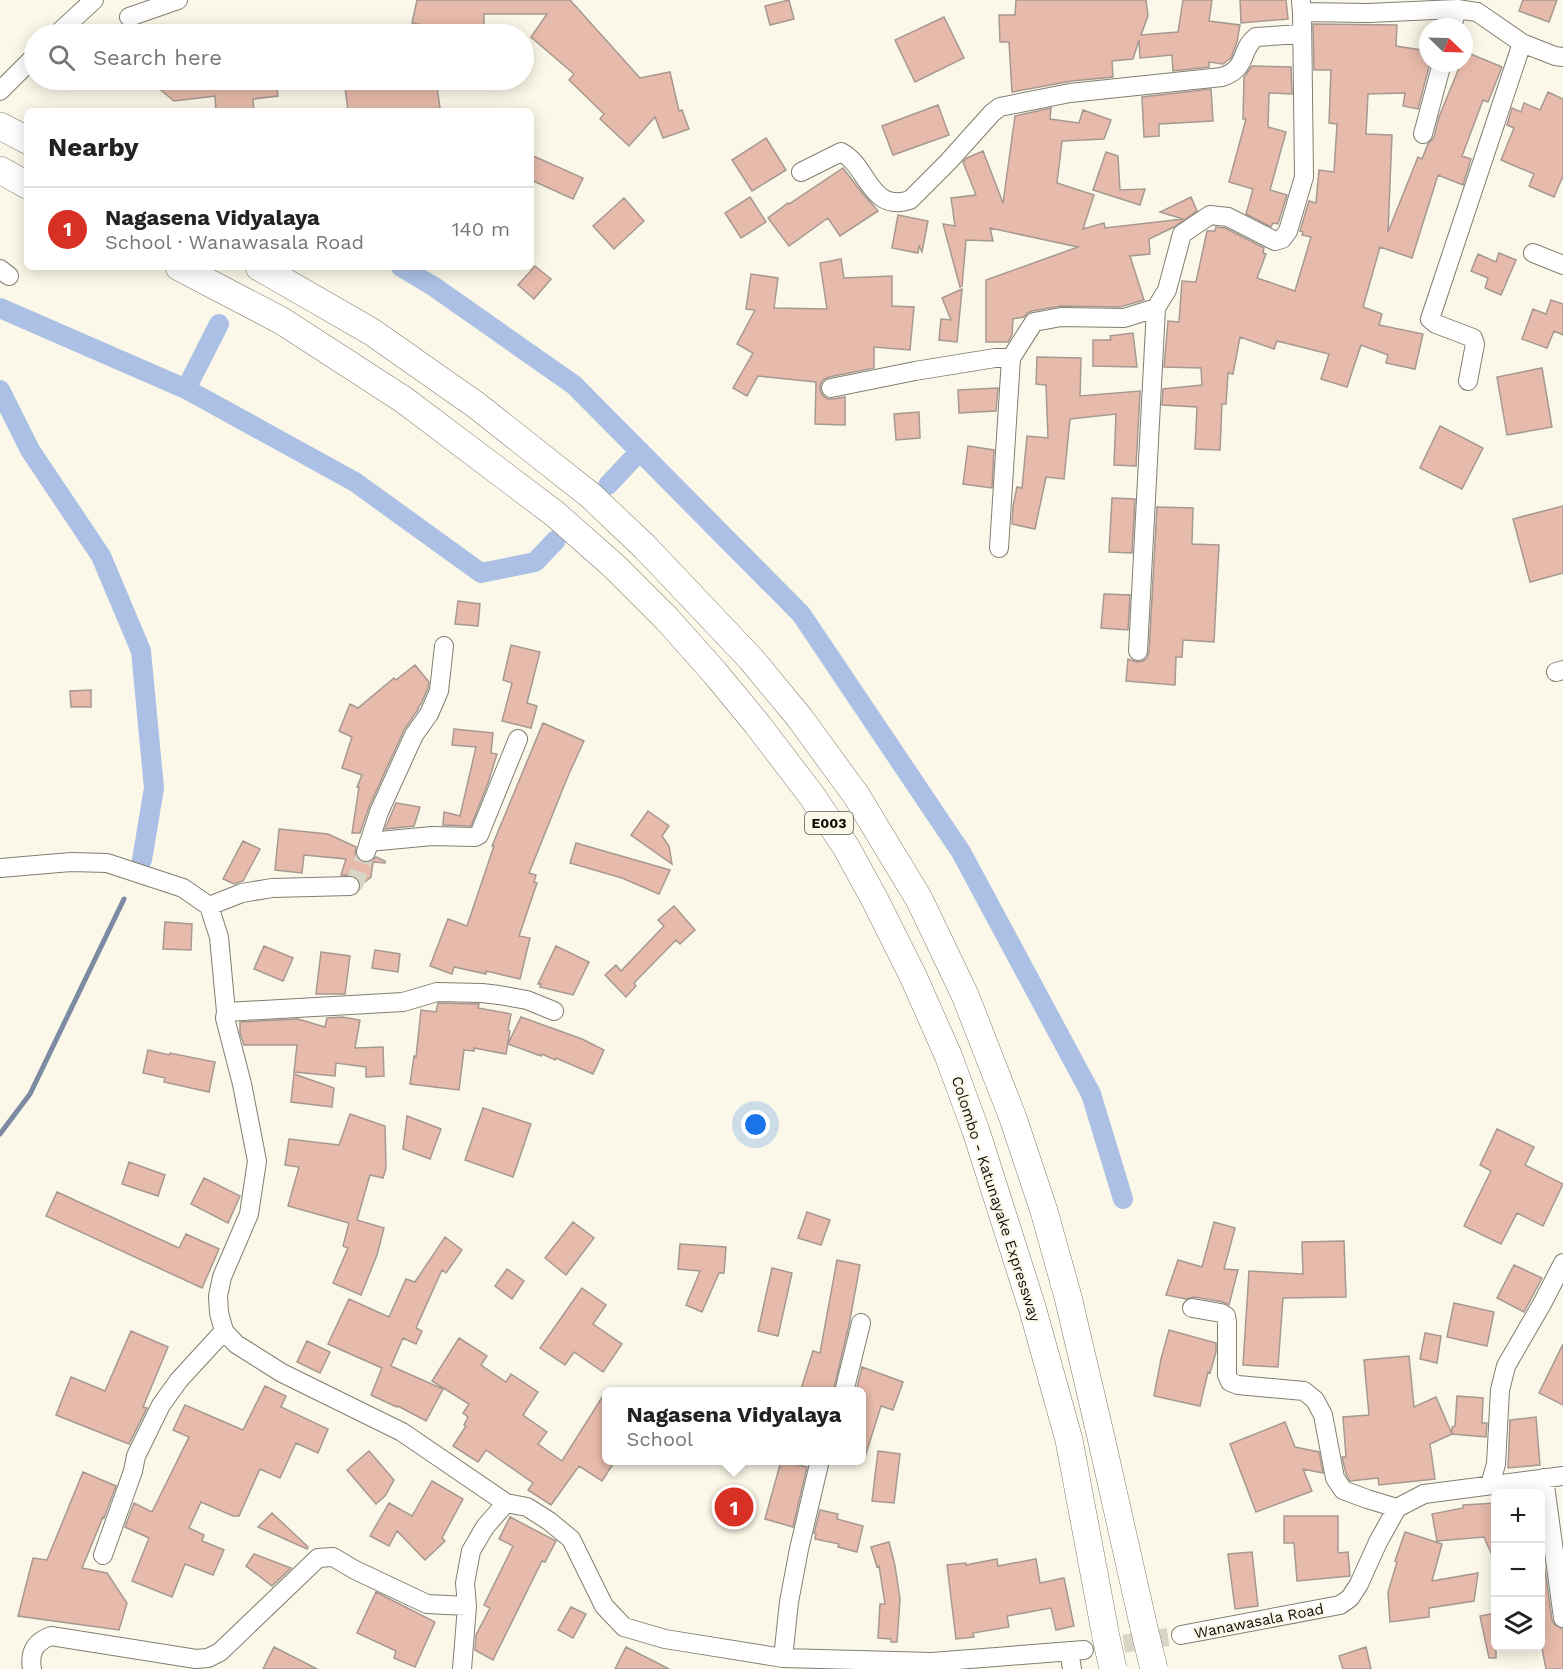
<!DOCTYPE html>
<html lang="en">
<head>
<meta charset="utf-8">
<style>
  :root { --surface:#fff; --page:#f2f2f2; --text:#222; --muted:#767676; --line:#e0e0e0; --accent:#d93025 }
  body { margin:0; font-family:"Work Sans",sans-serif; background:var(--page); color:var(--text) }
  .controls { position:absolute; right:18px; bottom:18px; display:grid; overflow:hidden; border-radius:9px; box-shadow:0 3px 15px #0003 }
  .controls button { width:54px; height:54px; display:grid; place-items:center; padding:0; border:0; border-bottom:2px solid var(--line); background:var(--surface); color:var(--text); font:30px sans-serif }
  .compass { position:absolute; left:1419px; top:18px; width:54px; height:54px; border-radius:50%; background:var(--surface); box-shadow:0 3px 15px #0003; rotate:113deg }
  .you { position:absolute; left:756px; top:1125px; width:21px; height:21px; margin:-15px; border:4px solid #fff; border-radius:50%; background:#1a73e8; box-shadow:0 0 0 9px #1a73e833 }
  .badge { display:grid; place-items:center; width:39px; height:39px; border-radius:50%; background:var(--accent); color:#fff; font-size:20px; font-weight:700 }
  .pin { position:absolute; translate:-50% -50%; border:3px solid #fff; box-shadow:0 2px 6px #0006 }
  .popup { position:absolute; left:602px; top:1387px; width:264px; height:78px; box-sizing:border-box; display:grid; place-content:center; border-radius:9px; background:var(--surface); filter:drop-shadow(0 2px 4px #0005); font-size:20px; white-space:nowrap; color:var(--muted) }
  .popup b { font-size:22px; color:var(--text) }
  .popup::after { content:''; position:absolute; left:50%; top:100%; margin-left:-12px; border:12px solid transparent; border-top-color:var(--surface) }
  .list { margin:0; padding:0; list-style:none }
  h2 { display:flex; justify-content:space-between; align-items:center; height:78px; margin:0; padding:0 24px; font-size:26px }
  h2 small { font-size:20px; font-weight:400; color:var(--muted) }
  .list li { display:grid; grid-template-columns:39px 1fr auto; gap:18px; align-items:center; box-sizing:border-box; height:84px; padding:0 24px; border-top:2px solid var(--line) }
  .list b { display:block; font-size:22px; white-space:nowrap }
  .list p { margin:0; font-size:20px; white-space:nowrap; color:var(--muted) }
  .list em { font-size:20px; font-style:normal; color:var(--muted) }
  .icon { flex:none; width:33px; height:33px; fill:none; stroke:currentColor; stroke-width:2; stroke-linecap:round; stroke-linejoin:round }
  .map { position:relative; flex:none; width:1563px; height:1669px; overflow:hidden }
  .search { position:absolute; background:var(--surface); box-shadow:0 3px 15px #0003; left:24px; top:24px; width:510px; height:66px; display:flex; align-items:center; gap:15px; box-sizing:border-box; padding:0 21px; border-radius:33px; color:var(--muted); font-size:22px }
  .panel { position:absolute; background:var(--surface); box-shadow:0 3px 15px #0003; left:24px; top:108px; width:510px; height:162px; border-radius:9px }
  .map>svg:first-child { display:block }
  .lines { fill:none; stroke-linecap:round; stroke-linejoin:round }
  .stream { stroke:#7c8ba2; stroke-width:5 }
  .canal { stroke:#abc0e4; stroke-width:20 }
  .building { fill:#e7bbab; stroke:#a79892; stroke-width:1.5 }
  .minor-tunnel { stroke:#d8d5c7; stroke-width:18; stroke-dasharray:18 9; stroke-linecap:butt }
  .minor-casing { stroke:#817e70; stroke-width:20 }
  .highway-casing { stroke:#817e70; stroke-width:28 }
  .minor { stroke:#fff; stroke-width:18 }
  .highway { stroke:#fff; stroke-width:27 }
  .highway-bridge-casing { stroke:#817e70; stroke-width:28; stroke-linecap:butt }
  .highway-bridge { stroke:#fff; stroke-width:27 }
  .labels { text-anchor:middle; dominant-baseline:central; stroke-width:4.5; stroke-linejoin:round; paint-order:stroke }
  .shield { fill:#fbf8e9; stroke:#56544c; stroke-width:1.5 }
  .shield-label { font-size:14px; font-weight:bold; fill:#0f0e09 }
  .street-label { font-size:15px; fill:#0f0e09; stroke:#fbf8e9 }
</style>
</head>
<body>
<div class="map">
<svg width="1563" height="1669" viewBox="0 0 1563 1669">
  <rect width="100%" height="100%" fill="#fbf8e9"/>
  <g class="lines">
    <path class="stream" d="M0,1134l30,-40 94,-195"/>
    <path class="canal" d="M401,267l32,19 141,99 227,229 160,238 130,242 32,105
      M0,308l186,81 169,93 126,91 54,-11 21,-22
      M186,389l33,-65
      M0,390l30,60 71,106 40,95 13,137 -12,72
      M608,485l32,-34"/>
  </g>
  <path class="building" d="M417,0h153l70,78 30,-6 9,39 3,-1 7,19 -26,9 -8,-21 -26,29 -29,-27 4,-5 -35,-34 5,-6 -43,-37 16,-23h-63v12l-40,1v2l-32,-6z
    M789,0l5,19 -24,6 -5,-19z
    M1016,0h130l2,16 -7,19 37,-3 5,-32h29l-3,21 31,4 -3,17 -6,16 -8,6 -14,-2v5l-36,4 -1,-16 -32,3 -1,-18 -6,19 -21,2 1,16 -41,4 -60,11 -3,-50h-9l-1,-27h16z
    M1240,0h46l2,19 -47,4z
    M1523,0h34l-8,22 -30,-11z
    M944,17l20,41 -49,24 -20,-42z
    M1313,24l84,1 -1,21 32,5v12h2l-12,46 -15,-3 2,-13 -37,1 -2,40 26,1 -4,97 30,-75 4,2 6,-15 6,-7 5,-20 22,-54h3l2,-11 36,15 -14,35 -5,-2 -21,56 9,3 -8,26 -25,-10 -26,83 -32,-11 -17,60 19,7 -3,11 44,9 -8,35 -29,-6 2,-8 -27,-10 -14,42 -26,-8 8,-25 -52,-13 -3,8 -34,-12 -7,37 -5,-1 -2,31h-4l-2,46 -25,-1 2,-42 -35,-2 1,-16 39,-4 -1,-17 -37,-1 4,-46 11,1 3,-41 14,1 11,-51h8l1,-4 9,1 39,20 -1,5 3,1 -9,24 38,13 16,-54 -9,-2 1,-3 -3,-1 9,-30 7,2 3,-33 15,2 3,-48 -8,-1 2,-53h-17z
    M1252,66l39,1 1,27 -23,-1 -1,34 18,5 -16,58 17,5 -9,29 -5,-1 -2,4 -25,-13 7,-25 -24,-7 17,-63h-3l1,-42z
    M149,80h127l2,16 -25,3 1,12h-38l-1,-15 -41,5z
    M344,80h92l4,28 -24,3h-68z
    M1211,89l2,32 -54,3v12l-15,1 -2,-40z
    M1548,92l15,7v77l-9,21 -25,-11 5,-12 -33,-14 13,-32 -7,-3 5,-17 9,4 3,-9 16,7z
    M938,105l11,30 -56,20 -11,-29z
    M1051,108l-1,11 29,4 4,-13 28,10 -7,19 -42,2 -5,42 37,12 -11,34 21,-6 1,5 78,-9 -23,-7 31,-15 6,14 -23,16 -25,12 1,15 -20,2 14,44 -24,7 -59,-1 -29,5 -5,2 -3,4 -11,2 -1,16 -4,7h-22v-62l92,-33 -88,-19 3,13 -27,-1 -4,46 -2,1 -17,-63 12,2 -4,-28 25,-3 -13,-33 4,-4 16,-7 20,52 12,-87z
    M766,138l20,32 -34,21 -20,-31z
    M1106,152l12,4 2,34 25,-1 -5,16 -47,-15z
    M531,155l52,23 -10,21 -42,-19z
    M843,168l19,25 16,18 -38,25 -12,-18 -39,28 -21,-28 20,-15 1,1z
    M750,197l16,25 -25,16 -16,-25z
    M624,198l20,23 -30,28 -21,-23z
    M898,215l30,6 -6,31 -3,-6 -1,7 -26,-5z
    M1499,253l17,7 -15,35 -16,-7 3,-10 -17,-7 7,-17 18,8z
    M841,259l3,19 48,-2v30l22,1 -4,43 -36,-3v21l-45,9 -6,3 -3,5v5l3,6 5,3h5l12,-2v28l-30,-1 1,-42 -58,-6 -11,20 -14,-8 20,-35 -16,-9 18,-34 -9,-1 5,-35 27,4 -4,30 53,1 -7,-46z
    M535,266l16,13 -17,20 -16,-14z
    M962,289l-5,53 -18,-2 2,-21 10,1 -9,-22z
    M1551,300l12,4v31l-9,-4 -7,17 -25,-9 11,-30 13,5z
    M1133,333l4,34 -44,-1v-26h18l-1,-4z
    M1037,357l44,1 -1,38 60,-5v2l-4,73 -22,-1 2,-51 -46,5 -6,60 -18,-2 -11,52 -23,-5 1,-18 4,-19 5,1 5,-52 21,2 -2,-53 -10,-1z
    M1542,368l10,59 -45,8 -10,-58z
    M998,388l-2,23 -37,2 -1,-23z
    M919,412l1,26 -24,2 -2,-26z
    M1440,426l43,22 -21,41 -42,-21z
    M968,446l26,4 -2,38 -29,-4z
    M1112,498l23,1 -3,54 -23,-1z
    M1563,506v67l-33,9 -17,-63z
    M1157,507l36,1 -1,36 27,1 -5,97 -31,-2 -1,17h-6l-1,28 -49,-4 2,-22 9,3 6,-1 4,-3 2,-6z
    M1104,594l26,1 -2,35 -27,-2z
    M458,601l22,3 -2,22 -23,-2z
    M511,645l29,7 -13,51 10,3 -6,22 -29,-7 10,-38 -9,-3z
    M415,665l14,17 -1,6 -7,16 -3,3 1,1 -15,22 -35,77 -9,26h-8l7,-46h-2l5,-12 -20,-7 10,-31 -13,-6 11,-27 8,4 36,-30 2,2z
    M91,690v17h-20l-1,-16z
    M543,723l41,18 -16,35 -39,97 7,2 -2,7 3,1 -18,53 11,2 -10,41 -34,-8v3l-32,-7 -2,7 -22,-8 18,-47 19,7 27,-80h-2z
    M454,729l39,4 -2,20 6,1 -9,29 -17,43 -28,-1 1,-13 16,4 16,-69 -24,-2z
    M396,803l24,4 -6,19 -29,3z
    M648,811l21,15 -7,10 7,10 3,18 -41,-29z
    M279,829l49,5 28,13 -1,8 2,4 5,3 7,1 7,-6 9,4v2l-12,-1 -2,15 -10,8 -2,-5 -4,-4 -14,-1 5,-16 -42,-4 -2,18 -27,-3z
    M243,841l17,8 -17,32 -9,3 -11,-5z
    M576,843l94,27 -11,24 -37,-16 -52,-15z
    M674,906l21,24 -15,14 -4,-4 -42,43 2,3 -10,11 -21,-22 11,-10 5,6 43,-45 -6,-6z
    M165,922l27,2 -1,26 -28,-1z
    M264,946l29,12 -10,23 -29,-12z
    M556,946l33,16 -16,33 -33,-8 1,-3h-3z
    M375,950l25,4 -2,18 -26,-4z
    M321,952l29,4 -5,38h-29z
    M438,1003l41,1 -1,4 33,6 -3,16 2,1 -4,23 -32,-6v3l-10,-1 -5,40 -49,-6 4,-28 2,1 5,-47 15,2z
    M342,1017l18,3 -5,28 28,-1 1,29 -18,1v-10l-30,-4 -1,13 -41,-4 3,-27h-53l-4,-12v-11l58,-3 27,8 2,-9z
    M521,1017l61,22 22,11 -11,24 -37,-16 -1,2 -13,-6 -1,2 -33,-12z
    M148,1050l21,5 1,-2 45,9 -6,30 -45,-10 1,-4 -22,-5z
    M294,1074l40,14 -2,19 -41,-5z
    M483,1108l48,16 -18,53 -48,-17z
    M350,1114l35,12 1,42 -3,10 -13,-3 -13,45 27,8 -7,27 -16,40 -28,-12 15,-35 -5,-2 6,-23 -61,-17 11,-39 -14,-2 4,-26 50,6z
    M407,1116l34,13 -11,30 -27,-10z
    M1497,1129l37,18 -9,18 38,19 -20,42 -26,-13 -16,31 -37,-18 27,-55 -11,-6z
    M129,1162l36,13 -7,21 -36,-12z
    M204,1178l36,18 -12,27 -37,-19z
    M57,1192l122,56 7,-14 33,15 -17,39 -156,-72z
    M807,1212l23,8 -9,25 -23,-7z
    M573,1222l21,16 -28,37 -21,-17z
    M1214,1222l21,6 -11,41 14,1 -9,35 -6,-3 -29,-5 -8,2 -20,-4 12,-35 24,7z
    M445,1237l17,13 -16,23 -4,-3 -26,58 6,3 -6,13 -13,-6 -12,28 52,23 -17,32 -28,-15 -1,1 -26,-12 11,-27 -54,-24 21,-45 40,18 17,-38 9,3z
    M1344,1241l2,56 -63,1 -5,69 -35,-2 6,-94 54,3 -1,-32z
    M680,1244l46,3 -2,26h-5l-17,39 -16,-7 14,-34 -22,-2z
    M837,1260l23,5 -11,60 -16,67h-33l13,-41 7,2z
    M1514,1265l28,13 -18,34 -27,-14z
    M772,1268l20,5 -14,63 -20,-5z
    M507,1269l17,12 -12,18 -17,-13z
    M582,1288l24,17 -13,19 29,20 -19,28 -29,-20 -9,13 -25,-17z
    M1454,1303l40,9 -7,34 -40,-9z
    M1169,1330l47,13v9l-6,21 -2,-1 -8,34 -46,-10 7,-37z
    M131,1331l37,16 -25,60 4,1 -18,36 -73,-29 15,-38 34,14z
    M1425,1333l16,3 -4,27 -17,-4z
    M459,1338l28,18 -6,9 25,17 5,-8 27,18 -15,23 24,17 -9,12 24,17 44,-70v70h9l-13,20 -23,-15 -28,39 -23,-15 5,-7 -47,-33 -8,12 -25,-16 13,-20 -2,-1 4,-8 -5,-4 6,-9 -37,-23z
    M307,1341l23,11 -10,21 -23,-11z
    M1563,1344v61l-24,-12z
    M1409,1356l5,51 22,-10 16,37 -22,10 5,35 -56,6 -1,-7 -28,3 -4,-7 -4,-17h4l-3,-40 26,-2 -5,-55z
    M862,1367l41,15 -10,28 -12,-4 -16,51h-4v-65h-5z
    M265,1386l21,10 -5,11 47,22 -10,24 -22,-10 -16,35 -20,-9 -21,47h-6l-32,-14 -12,26 15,7 -2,6 22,9 -11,25 -28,-11 -13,33 -40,-16 17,-43 -24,-11 9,-24 18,9 37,-75 -16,-7 12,-25 58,25z
    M1457,1396l26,2 -1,25h5l-1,14 -34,-3v-7l3,-1z
    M1536,1417l4,48 -32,3 2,-48z
    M1285,1422l10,25 24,5 4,21 -20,-4 9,22 -56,21 -26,-68z
    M369,1451l25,29 -9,16 -9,8 -29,-34z
    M878,1451l22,3 -6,49 -22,-2z
    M781,1461l26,6 -14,60 -28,-8z
    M83,1472l33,14 -12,32 -1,-1 -21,51 25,5 20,30 -8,27 -101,-14 15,-58 14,2z
    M432,1481l31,18 -21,39 3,3 -20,19 -28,-29 -8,15 -19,-10 19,-33 23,13z
    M1496,1503v61l-12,-27 -47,4 -5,-27 31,-6v-3z
    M820,1510l18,4 -1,5 26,7 -6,26 -19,-5 1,-3 -24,-5 1,-5 -2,-1z
    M272,1513l36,34 -1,2 -49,-22z
    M1284,1516h54v37l10,-1 2,24 -53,5 -3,-38h-10z
    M510,1517l46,24 -11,21 -3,-1 -49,99 -18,-10 1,-15 14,-27 -6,-3 29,-59 -14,-7z
    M1405,1532l37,12 -10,37 46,-8 -4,28 -45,7v9l-39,5 -2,-30 9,-30 -2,-1z
    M889,1542l6,24 5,33 -3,43h-6v-3l-13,-1 2,-34h5l-6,-38 -2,1 -6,-20z
    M1252,1552l6,54 -23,3 -7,-55z
    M254,1554l37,14 -19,18 -26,-20z
    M1540,1556h3l9,64 3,5 8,4v40h-17l-6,-31z
    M997,1559l1,7 38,-7 4,24 24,-5 10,48 -18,4 -5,-22 -44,8 2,11 -36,6 1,4 -18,2 -9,-74 19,-2v2z
    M376,1592l59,30 -20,45 -21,-9 2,-7 -39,-18z
    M571,1607l15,7 -13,24 -15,-8z
    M1496,1613v45h-7l-9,-42z
    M274,1647l43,22h-54z
    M626,1647l43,22h-54z
    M1366,1647l5,22h-28l-4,-13z"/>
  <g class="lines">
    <path class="minor-tunnel" d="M350,886l5,-3 11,-31
      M1097,1648l84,-13"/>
    <g class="minor-casing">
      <path id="minor" d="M1301,2l1,10 66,1 89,-4 20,3 45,31 33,13 8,1
        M129,17l49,-17
        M1452,27l5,-18
        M57,34l37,-34
        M0,91l34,-34
        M1423,134l19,-71
        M801,172l40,-20c27,13 28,61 69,48l38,-38 44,-49 8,-6 70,-14 152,-16c27,-9 17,-27 34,-40l45,-3
        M1533,253l30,12
        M0,269l9,7
        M1468,381l7,-37 -2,-6 -37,-14 -6,-5 92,-276
        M831,388l84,-17 80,-13h16l23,-36 27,-5 63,1 32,-10 11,-18 15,-56 28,-19 18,2 47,24 7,-2 6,-8 16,-54 -2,-165
        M999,548l12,-190
        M1138,651l18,-343
        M1556,672l7,-2
        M369,842l63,-6 43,1 4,-2 39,-96
        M366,852l13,-40 35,-77 15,-21 10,-23 5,-45
        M0,868l71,-6 36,1 76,25 26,18 10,31 7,75 -1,6 17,66 15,77 -8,53 -27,63 -4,19 1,17 5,18 12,13 46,29 120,59 104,71
        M209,906l33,-13 30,-5 78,-2
        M226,1012l177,-10 34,-10 45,1 17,2 28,5 27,11
        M1192,1308l29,5 5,3 1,6v53l3,7 8,3 66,6 11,9 8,15 12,63 8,12 24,9 30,9
        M844,1392l17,-69
        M1544,1478l19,140
        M1490,1485l6,-21 4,-74 6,-24 37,-64 20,-39
        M103,1555l30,-84 3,-15 25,-51 18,-25 45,-49
        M1181,1635l159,-30 10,-7 9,-14 19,-42 19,-34 27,-14 139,-18
        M1069,1651l3,18
        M783,1658l6,-56 10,-53 21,-89
        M32,1669c-3,-17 3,-27 19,-33l145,23 12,-1 12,-6 98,-94 15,-1 22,13 72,34 40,2
        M462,1669l5,-63 -2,-23 6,-32 14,-24 21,-24 21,4 22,14 22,18 33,67 20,21 41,12 118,19 149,4 152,-12"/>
    </g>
    <g class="highway-casing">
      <path id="highway" d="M0,126l27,14
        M0,170l27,15
        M179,267l103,54 122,79 151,114 60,53 52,52 48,54 42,51 55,72 34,51 29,53 38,76 35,79 28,76 56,176 37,133 37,197
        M259,267l113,65 104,73 114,90 55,52 106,112 48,58 57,78 63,104 46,96 48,123 31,93 24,86 32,136 44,195"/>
    </g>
    <use href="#minor" class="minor"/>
    <use href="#highway" class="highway"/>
    <g class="highway-bridge-casing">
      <path id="highway-bridge" d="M1144,1628l10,41
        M1106,1637l7,32"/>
    </g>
    <use href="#highway-bridge" class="highway-bridge"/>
  </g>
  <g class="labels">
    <rect class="shield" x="805" y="812" width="48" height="22" rx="4.5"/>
    <g class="shield-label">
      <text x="829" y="823">E003</text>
    </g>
    <g class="street-label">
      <text transform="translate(996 1199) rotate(72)">Colombo - Katunayake Expressway</text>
      <text transform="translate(1259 1621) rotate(-11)">Wanawasala Road</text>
    </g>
  </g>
</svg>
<div class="controls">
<button>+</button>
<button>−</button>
<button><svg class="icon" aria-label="layers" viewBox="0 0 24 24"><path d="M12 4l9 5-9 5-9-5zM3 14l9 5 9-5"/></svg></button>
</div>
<svg class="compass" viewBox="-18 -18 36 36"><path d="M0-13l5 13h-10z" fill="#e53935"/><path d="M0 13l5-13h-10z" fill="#767676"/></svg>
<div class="you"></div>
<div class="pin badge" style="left:734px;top:1507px">1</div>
<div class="popup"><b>Nagasena Vidyalaya</b>School</div>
<div class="search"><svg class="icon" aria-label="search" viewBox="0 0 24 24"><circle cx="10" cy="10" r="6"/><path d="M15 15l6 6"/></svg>Search here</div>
<section class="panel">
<h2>Nearby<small></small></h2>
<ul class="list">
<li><span class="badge">1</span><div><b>Nagasena Vidyalaya</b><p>School · Wanawasala Road</p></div><em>140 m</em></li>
</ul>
</section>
</div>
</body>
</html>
